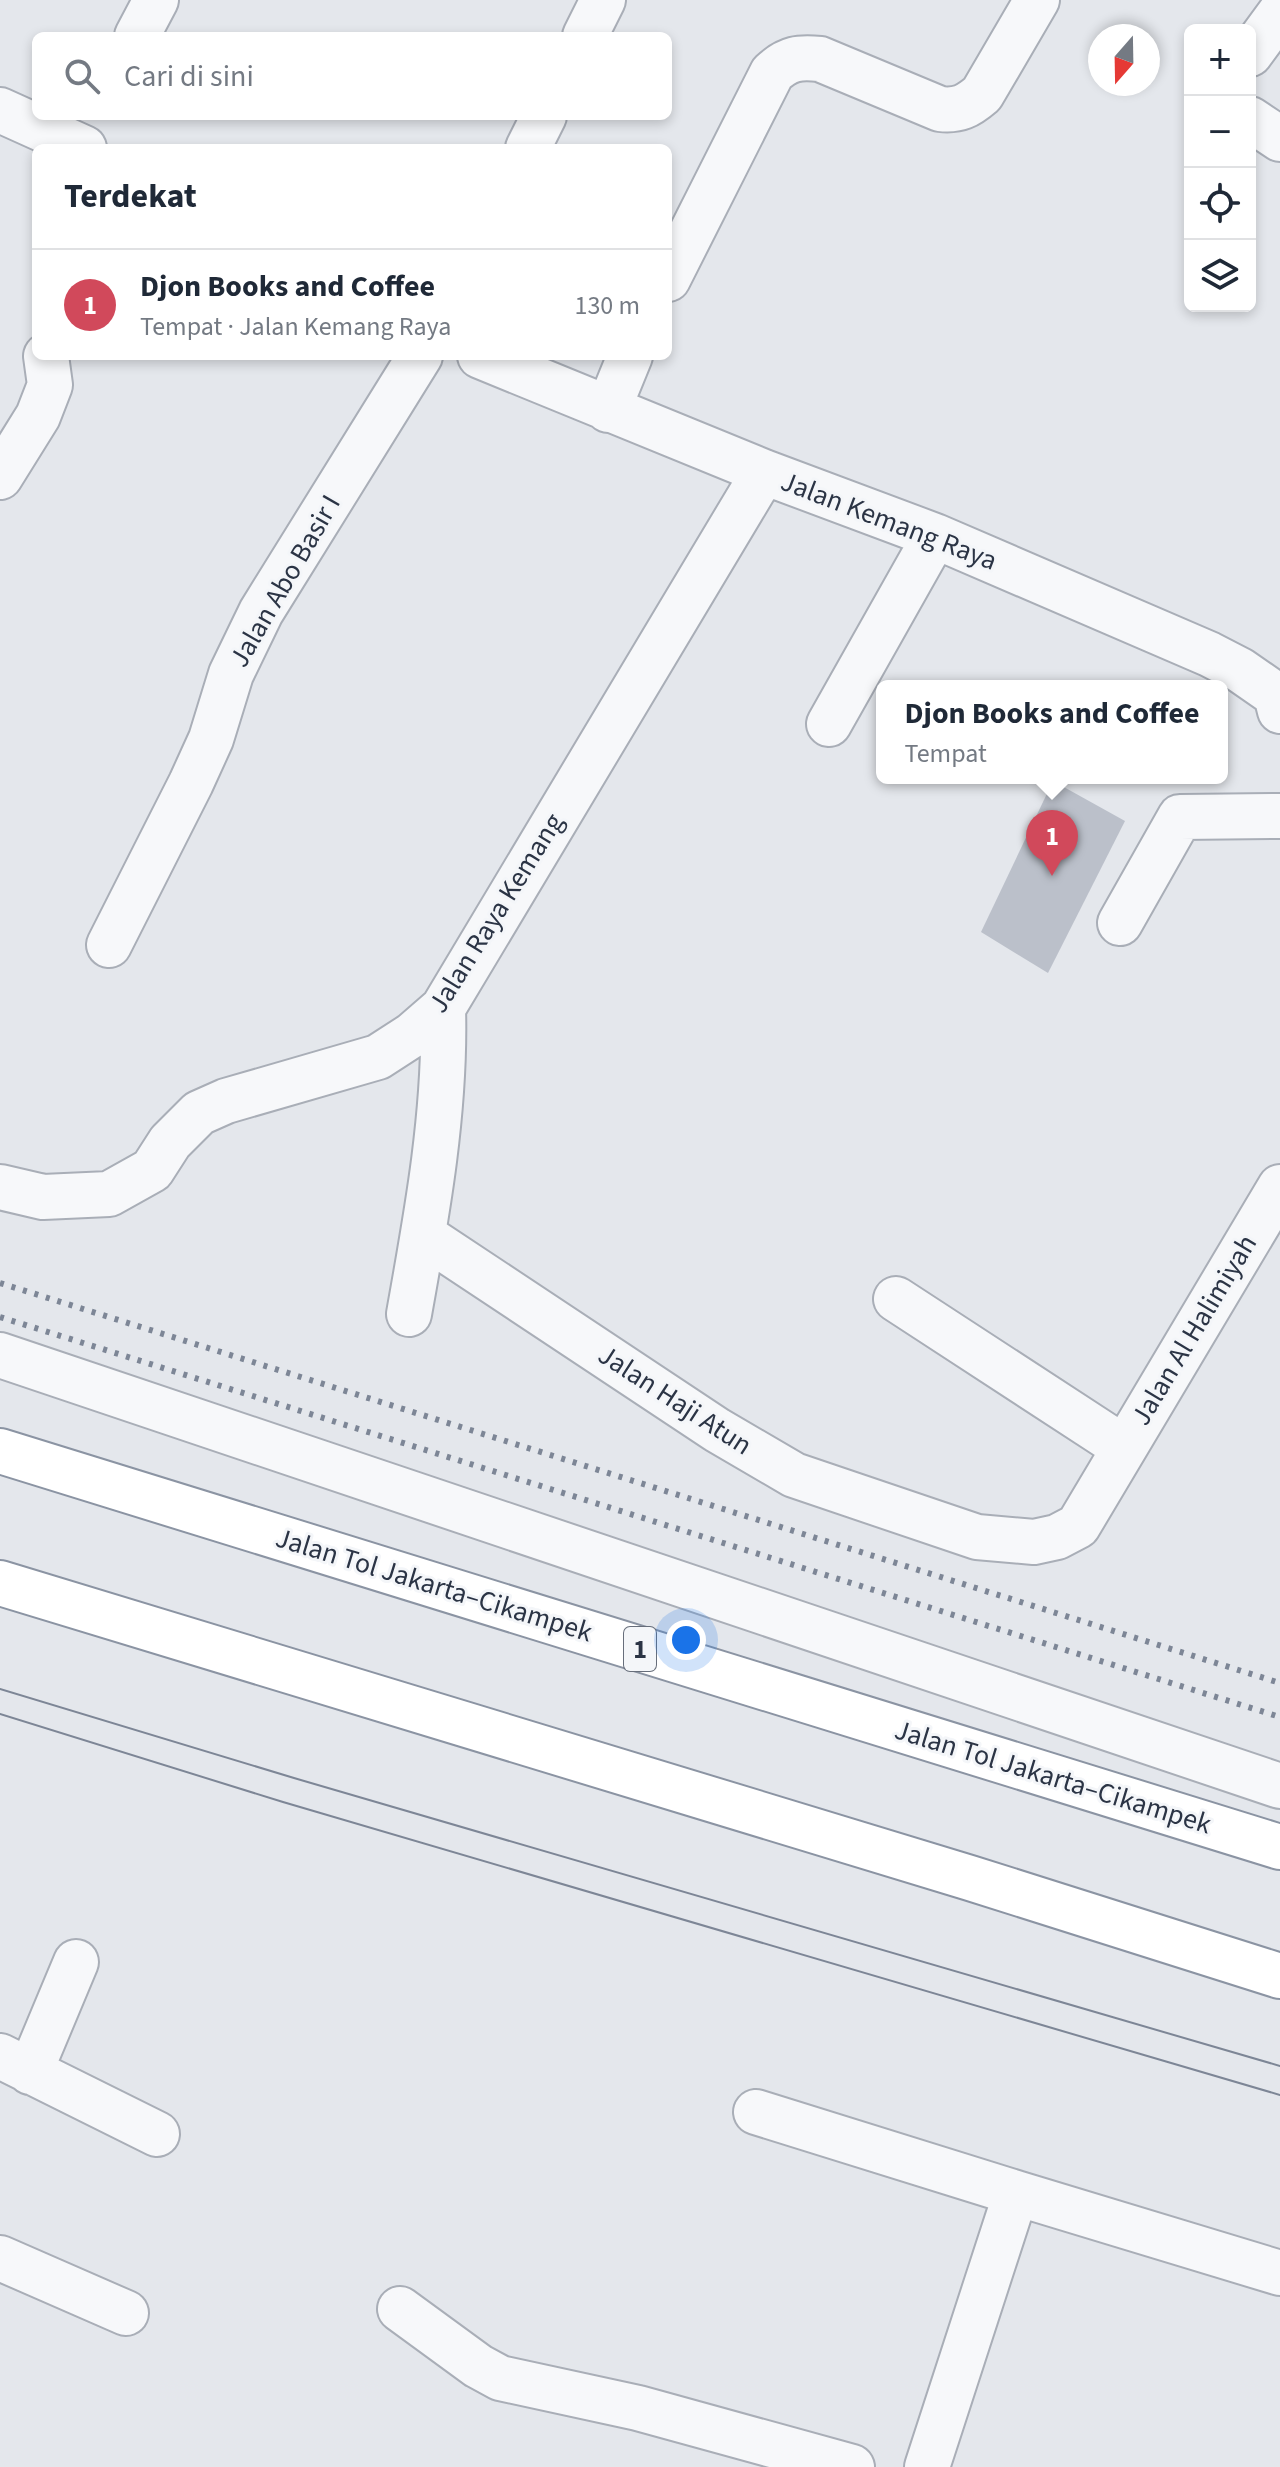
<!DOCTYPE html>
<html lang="id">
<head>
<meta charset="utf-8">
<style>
  :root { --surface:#fff; --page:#f2f2f3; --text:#1f2937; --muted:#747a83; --line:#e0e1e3; --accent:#d1495b }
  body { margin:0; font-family:"Source Sans 3",sans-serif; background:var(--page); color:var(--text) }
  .controls { position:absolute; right:24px; top:24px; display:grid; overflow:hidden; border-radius:12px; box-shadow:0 4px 12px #0003 }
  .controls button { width:72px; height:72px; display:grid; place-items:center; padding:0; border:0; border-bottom:2px solid var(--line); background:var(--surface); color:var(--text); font:40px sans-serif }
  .compass { position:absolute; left:1088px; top:24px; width:72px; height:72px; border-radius:50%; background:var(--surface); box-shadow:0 4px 12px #0003; rotate:200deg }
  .you { position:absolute; left:686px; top:1640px; width:28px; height:28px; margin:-20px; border:6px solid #fff; border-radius:50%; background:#1a73e8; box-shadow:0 0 0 12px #1a73e833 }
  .badge { display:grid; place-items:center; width:52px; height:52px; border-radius:50%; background:var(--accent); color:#fff; font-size:26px; font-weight:700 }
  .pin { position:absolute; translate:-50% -66px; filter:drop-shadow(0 2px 4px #0008) }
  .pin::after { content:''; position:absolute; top:42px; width:28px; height:24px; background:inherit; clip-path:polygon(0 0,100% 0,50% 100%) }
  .popup { position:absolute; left:876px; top:680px; width:352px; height:104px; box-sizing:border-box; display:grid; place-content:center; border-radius:12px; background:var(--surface); filter:drop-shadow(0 2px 6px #0005); font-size:26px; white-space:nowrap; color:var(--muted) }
  .popup b { font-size:30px; color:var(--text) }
  .popup::after { content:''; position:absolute; left:50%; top:100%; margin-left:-16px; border:16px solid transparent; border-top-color:var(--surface) }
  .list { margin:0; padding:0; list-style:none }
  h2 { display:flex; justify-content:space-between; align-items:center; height:104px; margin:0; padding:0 32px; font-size:34px }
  h2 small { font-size:26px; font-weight:400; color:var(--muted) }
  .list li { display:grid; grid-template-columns:52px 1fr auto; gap:24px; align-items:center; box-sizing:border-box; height:112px; padding:0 32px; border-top:2px solid var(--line) }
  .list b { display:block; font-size:30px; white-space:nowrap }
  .list p { margin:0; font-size:26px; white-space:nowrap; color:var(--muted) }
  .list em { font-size:26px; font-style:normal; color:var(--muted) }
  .icon { flex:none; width:44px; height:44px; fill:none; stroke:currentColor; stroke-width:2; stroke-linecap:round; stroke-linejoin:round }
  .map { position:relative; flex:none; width:1280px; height:2467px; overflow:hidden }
  .search { position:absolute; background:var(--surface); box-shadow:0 4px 12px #0003; left:32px; top:32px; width:640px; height:88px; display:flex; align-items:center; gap:20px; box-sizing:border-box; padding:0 28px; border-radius:12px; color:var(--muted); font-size:30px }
  .panel { position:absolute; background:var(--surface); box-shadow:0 4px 12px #0003; left:32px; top:144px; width:640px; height:216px; border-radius:12px }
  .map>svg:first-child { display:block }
  .building { fill:#bbc0ca }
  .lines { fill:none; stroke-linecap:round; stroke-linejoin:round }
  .minor-casing { stroke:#a9aeb7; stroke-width:48 }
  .highway-casing { stroke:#8b94a3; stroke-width:48 }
  .minor { stroke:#f7f8fa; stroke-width:44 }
  .highway { stroke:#fff; stroke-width:44 }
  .tram { stroke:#7d8696; stroke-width:2 }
  .rail { stroke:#7d8696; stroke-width:6; stroke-dasharray:4 8; stroke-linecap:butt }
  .labels { text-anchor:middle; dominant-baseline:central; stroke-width:6; stroke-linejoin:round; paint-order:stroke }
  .shield { fill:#f4f6f9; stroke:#676e7b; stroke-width:2 }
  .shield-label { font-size:26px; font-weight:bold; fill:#2b3445 }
  .street-label { font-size:28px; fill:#2b3445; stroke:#f4f6f9 }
</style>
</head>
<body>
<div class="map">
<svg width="1280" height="2467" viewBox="0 0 1280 2467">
  <rect width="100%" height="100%" fill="#e4e7ec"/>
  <path class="building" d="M1053,781l72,40 -77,152 -67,-41z"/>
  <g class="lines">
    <g class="minor-casing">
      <path id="minor" d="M137,36l19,-36
        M585,36l18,-36
        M1250,54l30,-41
        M0,110l84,38
        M1250,119l30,20
        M528,148l16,-32
        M668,279l104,-206c16,-15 27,-16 48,-14l120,50c19,2 28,-3 42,-15l55,-94
        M480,356l284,116 171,64 274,118 31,16 36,25 4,16
        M608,410l22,-54
        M0,477l38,-61 12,-31 -4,-29
        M829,724l106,-188
        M1120,923l60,-106 100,-1
        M109,945l82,-162 20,-44 20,-65 30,-62 159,-256
        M0,1187l43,10 66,-3 43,-24 18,-28 29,-29 27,-12 152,-44 34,-22 31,-27 321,-536
        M423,1235l294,195 77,45 183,62 57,5 23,-5 21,-11 202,-339
        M896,1299l227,148
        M409,1314c18,-100 37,-204 34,-306
        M0,1355l1280,431
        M0,2056l157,78
        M30,2072l46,-110
        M756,2112l260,81
        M0,2258l126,55
        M400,2309l78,57 22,12 138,30 214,59
        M927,2467l89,-274 264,80"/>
    </g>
    <g class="highway-casing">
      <path id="highway" d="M0,1451l1280,396
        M0,1583l970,295 310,98"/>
    </g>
    <use href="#minor" class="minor"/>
    <use href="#highway" class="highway"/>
    <path class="tram" d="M0,1689l294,89 986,288
      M0,1714l283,88 997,293"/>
    <path class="rail" d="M0,1283l1280,400
      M0,1317l1280,400"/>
  </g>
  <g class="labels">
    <rect class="shield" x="624" y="1627" width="32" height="44" rx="6"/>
    <g class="shield-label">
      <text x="640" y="1649">1</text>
    </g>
    <g class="street-label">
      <text transform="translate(889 521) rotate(21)">Jalan Kemang Raya</text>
      <text transform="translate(285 581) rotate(-60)">Jalan Abo Basir I</text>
      <text transform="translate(496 913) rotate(-58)">Jalan Raya Kemang</text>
      <text transform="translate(1194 1330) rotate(-59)">Jalan Al Halimiyah</text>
      <text transform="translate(675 1400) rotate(33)">Jalan Haji Atun</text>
      <text transform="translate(434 1585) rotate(17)">Jalan Tol Jakarta–Cikampek</text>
      <text transform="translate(1053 1777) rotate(17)">Jalan Tol Jakarta–Cikampek</text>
    </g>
  </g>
</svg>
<div class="controls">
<button>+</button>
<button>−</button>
<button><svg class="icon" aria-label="locate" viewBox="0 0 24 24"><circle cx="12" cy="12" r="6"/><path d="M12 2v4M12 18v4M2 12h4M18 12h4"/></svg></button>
<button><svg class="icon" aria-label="layers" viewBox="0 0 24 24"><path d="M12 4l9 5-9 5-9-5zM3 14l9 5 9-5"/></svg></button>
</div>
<svg class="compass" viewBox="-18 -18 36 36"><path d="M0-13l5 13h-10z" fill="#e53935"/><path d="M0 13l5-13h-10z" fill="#747a83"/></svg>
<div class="you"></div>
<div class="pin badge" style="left:1052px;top:876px">1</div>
<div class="popup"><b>Djon Books and Coffee</b>Tempat</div>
<div class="search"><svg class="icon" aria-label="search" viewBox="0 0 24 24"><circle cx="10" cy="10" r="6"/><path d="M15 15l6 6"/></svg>Cari di sini</div>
<section class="panel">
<h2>Terdekat<small></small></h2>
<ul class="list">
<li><span class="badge">1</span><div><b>Djon Books and Coffee</b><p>Tempat · Jalan Kemang Raya</p></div><em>130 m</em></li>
</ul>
</section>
</div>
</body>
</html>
